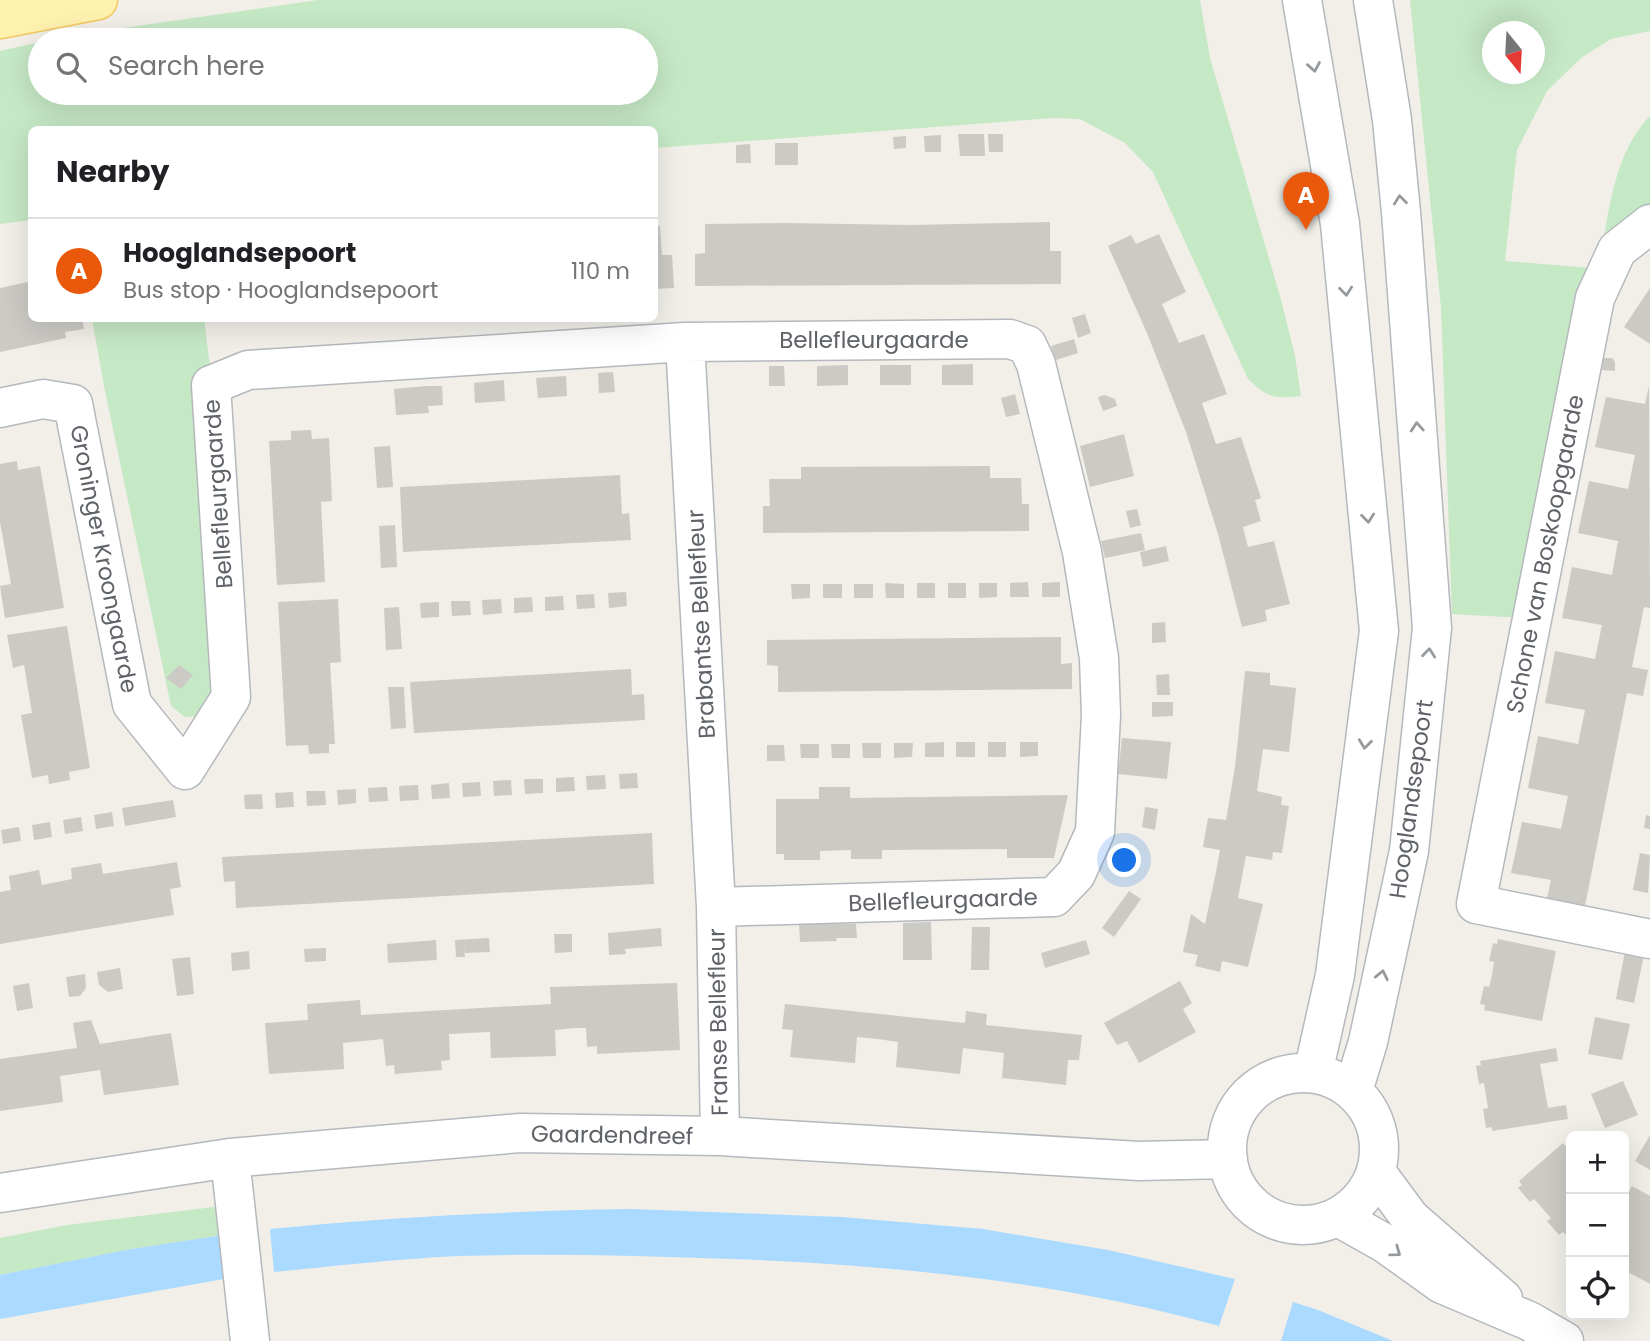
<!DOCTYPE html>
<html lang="en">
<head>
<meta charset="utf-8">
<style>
  :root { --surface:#fff; --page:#f2f2f2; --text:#202124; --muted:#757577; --line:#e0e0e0; --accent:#ea580c }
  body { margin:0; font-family:Poppins,sans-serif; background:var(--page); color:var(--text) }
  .controls { position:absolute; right:21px; bottom:21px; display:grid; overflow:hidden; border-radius:10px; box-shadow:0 7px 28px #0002 }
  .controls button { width:63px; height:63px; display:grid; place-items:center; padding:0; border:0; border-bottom:2px solid var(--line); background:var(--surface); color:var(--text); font:35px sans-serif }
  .compass { position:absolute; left:1482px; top:21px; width:63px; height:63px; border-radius:50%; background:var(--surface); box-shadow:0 7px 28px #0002; rotate:162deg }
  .you { position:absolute; left:1125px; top:861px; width:24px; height:24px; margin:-18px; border:5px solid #fff; border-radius:50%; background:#1a73e8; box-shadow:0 0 0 10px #1a73e833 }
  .badge { display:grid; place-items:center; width:46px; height:46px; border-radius:50%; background:var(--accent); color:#fff; font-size:23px; font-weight:700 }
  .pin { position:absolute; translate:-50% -58px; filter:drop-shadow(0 2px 4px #0008) }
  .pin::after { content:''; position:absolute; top:37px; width:24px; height:21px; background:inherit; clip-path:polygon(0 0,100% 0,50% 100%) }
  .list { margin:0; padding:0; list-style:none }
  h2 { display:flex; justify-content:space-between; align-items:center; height:91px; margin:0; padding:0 28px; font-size:30px }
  h2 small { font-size:23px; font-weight:400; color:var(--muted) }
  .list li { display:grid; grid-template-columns:46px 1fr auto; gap:21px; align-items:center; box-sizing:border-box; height:105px; padding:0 28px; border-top:2px solid var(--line) }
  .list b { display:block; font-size:26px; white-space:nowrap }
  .list p { margin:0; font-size:23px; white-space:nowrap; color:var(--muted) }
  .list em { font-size:23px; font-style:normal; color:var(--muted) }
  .icon { flex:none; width:38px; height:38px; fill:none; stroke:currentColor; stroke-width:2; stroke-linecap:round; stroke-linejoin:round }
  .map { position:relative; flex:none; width:1650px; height:1341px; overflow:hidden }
  .search { position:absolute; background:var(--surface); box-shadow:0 7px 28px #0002; left:28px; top:28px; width:630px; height:77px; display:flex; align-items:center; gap:18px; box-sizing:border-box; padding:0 24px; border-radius:38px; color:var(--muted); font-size:26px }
  .panel { position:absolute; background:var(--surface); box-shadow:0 7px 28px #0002; left:28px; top:126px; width:630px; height:196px; border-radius:10px }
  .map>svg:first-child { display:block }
  .green { fill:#c5e8c5; fill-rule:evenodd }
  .water { fill:#aadaff }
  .building { fill:#cccac5 }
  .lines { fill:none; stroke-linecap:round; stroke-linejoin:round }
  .minor-casing { stroke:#b5b8bc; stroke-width:41 }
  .major-casing { stroke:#f2c960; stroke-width:41 }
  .minor { stroke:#fff; stroke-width:38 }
  .major { stroke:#fff2af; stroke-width:38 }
  .oneway { stroke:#979a9d }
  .labels { text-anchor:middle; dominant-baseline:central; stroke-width:5; stroke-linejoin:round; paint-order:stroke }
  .street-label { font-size:23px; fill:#5f6368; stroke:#fff }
</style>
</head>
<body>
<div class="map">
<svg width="1650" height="1341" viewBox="0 0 1650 1341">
  <rect width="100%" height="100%" fill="#f1efe8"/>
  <path class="green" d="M318,0h882l10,58 70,238 15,60 6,40c-27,3 -33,2 -53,-17l-95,-207 -28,-29 -45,-24 -26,-1 -399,30 -1,-18h-622l-1,90 -31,4v-173l40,-9v51h606v-53h-597l32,-6z
    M1410,0h240v31l-39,8 -30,19 -34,33 -30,59 -12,111 86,7 -67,350 -72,-4 -11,-306zM1492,32h42v42h-42z
    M1650,116v95l-48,38c8,-46 14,-98 48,-133z
    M92,319h112l6,48 3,331 -15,18 -13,1 -14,-11 -67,-320z
    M222,1206l8,28 -99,15 -131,26v-37l67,-13z"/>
  <path class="water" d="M630,1209l212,8 141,12 125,21 127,29 -16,47c-159,-44 -322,-61 -486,-67 -92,-3 -183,-6 -275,-3 -62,3 -123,10 -184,16l-4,-43c120,-12 239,-18 360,-20z
    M230,1234l5,43 -235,42v-44l131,-26z
    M1293,1302l25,8 75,31h-112z"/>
  <path class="building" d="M958,134h26l1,22h-25z
    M988,134h15v18h-14z
    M941,135v17h-16l-1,-16z
    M906,136v12l-12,1 -1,-12z
    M775,143h23v22h-23z
    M750,144l1,19h-15v-18z
    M1050,222v29h11v33l-366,2v-32l10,-1v-29l80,-1 125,2z
    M654,226h6l2,29h10l2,33 -20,1z
    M1159,234l27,58 -24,12 17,39 25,-9 23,60 -25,9 14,41 25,-7 20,61 -6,2 6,21 -18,6 5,20 26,-6 16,63 -25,6 2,11 -25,6 -24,-93 -32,-102 -39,-99 -39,-87 23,-11 5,9z
    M32,281v37h50l2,11 -19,3 1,6 -66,14v-64z
    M1650,288v56l-26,-17z
    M1085,314l6,19 -13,5 -6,-20z
    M216,318h22v2l-22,2z
    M1074,339l4,14 -22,7 -5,-14z
    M1603,358h9l3,4v9l-13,-1z
    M973,364v21h-31v-20z
    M848,365v20l-31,1v-20z
    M880,365h31v20h-31z
    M769,366h15l1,20h-16z
    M613,372l2,20 -16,1 -1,-20z
    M566,376l1,20 -29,2 -2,-20z
    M504,380l1,21 -30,2 -1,-20z
    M427,386h15l1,19 -15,1 1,7 -33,2 -2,-26z
    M1649,386l1,222 -6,-1 -12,60 16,3 -5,26 -16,-3 -42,213 -38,-8 4,-18 -40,-7 11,-51 39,7 7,-33 -40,-8 10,-52 40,8 7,-34 -40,-7 10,-52 40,8 7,-34 -40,-7 10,-51 40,8 6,-34 -40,-8 11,-52 39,8 7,-34 -40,-8 11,-50 39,7z
    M1015,394l5,20 -14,3 -5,-19z
    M1105,395l10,4 2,7 -14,5 -5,-14z
    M311,430l1,9 17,-1 3,63 -11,1 4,80 -48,3 -8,-144 22,-1v-9z
    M1124,434l10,42 -44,11 -10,-41z
    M390,446l3,41 -16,1 -3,-41z
    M17,461l1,9 22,-4 24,142 -59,10 -5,-32 11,-2 -11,-62v-58z
    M990,466v12h31l1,26h7v27l-266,2v-27h7l-1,-27h32v-12z
    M620,475l2,39 7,-1 2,27 -228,12 -3,-65z
    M1137,509l4,16 -11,3 -4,-17z
    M395,525l2,42 -16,1 -2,-42z
    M1141,533l4,17 -40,8 -4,-17z
    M1166,546l3,15 -26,6 -3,-15z
    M1028,582l1,15h-19v-14z
    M1060,582v15h-18v-14z
    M885,583l19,1v14h-18z
    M917,583h18v15h-18z
    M948,583h18v15h-18z
    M979,583h18v14l-18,1z
    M791,584h19v14l-18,1z
    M823,584h19v14h-19z
    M854,584h19v14h-19z
    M626,592l1,14 -18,2 -1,-15z
    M594,594l1,14 -18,1 -1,-14z
    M563,596l1,14 -19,1v-14z
    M532,597l1,15 -19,1v-15z
    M338,599l3,63 -11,1 5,81h-6v9l-20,1 -1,-9 -22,1 -8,-144z
    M501,599l1,14 -19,2 -1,-15z
    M451,601h19l1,14 -19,1z
    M439,602v15l-18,1 -1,-15z
    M399,607l3,42 -16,1 -2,-42z
    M1165,622l1,20 -14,1v-20z
    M67,626l23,142 -21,4 1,8 -21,4 -1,-9 -16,3 -11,-63 11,-2 -8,-48 -11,3 -6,-33z
    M1061,637v27l11,-1v26l-294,3v-26l-11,-1v-25z
    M179,665l14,10 -12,14 -15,-11z
    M631,669l1,26 12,-1 1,26 -231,13 -4,-51z
    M1245,671l25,2v12l26,3 -7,64 -26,-3 -6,42 25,6 -1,8 8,1 -7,47 -9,-1 -1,8 -26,-4 -8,42 25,6 -15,63 -26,-6 -2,11 -25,-6 3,-11 -15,-3 8,-38 14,10 11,-52 4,-22 -17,-3 5,-29 18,2 9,-53z
    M1169,674l1,21h-13l-1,-20z
    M388,687h16l2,41 -15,1z
    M1152,702h21v14l-21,1z
    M1122,738l49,4 -4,37 -49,-5z
    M944,742v15h-19v-14z
    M956,742h19v15h-19z
    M988,742h18v15h-18z
    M1020,742h18v14l-18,1z
    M862,743h19v15h-18z
    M894,743h19l-1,14 -18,1z
    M800,744h19v14h-18z
    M831,744h19v14h-18z
    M767,745h17l1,16h-18z
    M637,773l1,15 -18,1 -1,-15z
    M605,775l1,14 -19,1 -1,-14z
    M574,777l1,14 -19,1v-14z
    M524,779h19v14l-18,1z
    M511,780l1,15 -18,1 -1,-15z
    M480,782l1,14 -18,1 -1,-14z
    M449,783l1,15 -18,1 -1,-14z
    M418,785l1,15 -19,1 -1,-15z
    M387,787l1,14 -19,1 -1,-14z
    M819,787h31v11l218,-3 -14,63h-47v-9l-125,1v9h-31v-9l-31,1v9h-36v-6h-8v-55h43z
    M356,789v14l-18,2 -1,-15z
    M306,791h19l1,14 -19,1z
    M293,792l1,15 -18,1 -1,-15z
    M262,794l1,15h-18l-1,-14z
    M173,800l3,17 -51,9 -3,-18z
    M1145,807l13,2 -3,21 -13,-3z
    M112,812l2,14 -18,3 -2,-14z
    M1646,815l4,1v13l-6,-1z
    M81,817l2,14 -18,3 -2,-14z
    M50,822l2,15 -18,3 -2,-15z
    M19,827l2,14 -18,3 -2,-14z
    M652,833l2,51 -418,24 -1,-27 -11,1 -2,-25z
    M1640,853l10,2 -2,38 -15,-3z
    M177,862l4,25 -11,2 4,26 -174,29v-52l11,-2 -2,-14 30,-6 3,15 30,-6 -1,-11 30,-5 2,11z
    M1129,891l12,8 -27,38 -12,-9z
    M931,922l1,38h-29v-37z
    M799,924h57l1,14h-21l1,3 -37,1z
    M972,927h18l-1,43h-18z
    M661,928l1,18 -37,3 1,5 -17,1 -1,-22z
    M554,934h18v18l-17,1z
    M489,938l1,14 -25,1 -1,-8 1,12h-9l-1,-17z
    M1498,939l58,12 -14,70 -58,-11 1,-5 -5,-1 4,-18 5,1 3,-12 2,-13 -5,-1 4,-18 4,1z
    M436,940l1,20 -49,3 -1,-19z
    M1086,940l4,14 -45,14 -4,-15z
    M326,948v13l-21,1 -1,-13z
    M249,951l1,18 -18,2 -1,-18z
    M1625,951l19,4 -10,48 -18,-4z
    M190,957l4,37 -17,2 -5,-37z
    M120,968l3,21 -15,3 -9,-7 -2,-13z
    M85,974l1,14 -6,8 -11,1 -3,-20z
    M1180,981l12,22 -9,6 13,23 -57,31 -12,-22 -10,4 -13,-22z
    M29,983l4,25 -16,3 -4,-25z
    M677,983l3,67 -83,4v-8l-10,1 -1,-19h-11l-20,2 1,26 -65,2 -1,-26 -21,1 -20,1 1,26 -9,1 1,9 -47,4 -1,-9 -8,1 -3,-27 -40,4 1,26 -75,5 -4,-51 43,-3 -1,-16 53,-4 1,15 190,-11 -1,-17z
    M785,1004l180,19 1,-12 21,3 -1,11 96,10 -3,25h-11l-2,25 -64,-7 2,-25 -41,-5 -3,26 -64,-7 2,-25 -20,-3 -21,-2 -2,26 -65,-6 3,-27 -11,-1z
    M1595,1017l35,7 -8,36 -34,-6z
    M91,1020l9,24 71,-11 8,52 -75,10 -4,-25 -40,6 3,26 -63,9v-52l77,-11 -4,-25z
    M1556,1048l2,13 -18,3 8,44 18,-3 2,14 -76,12v-4l-6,1 -3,-19 5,-1 -4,-25 -5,1 -3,-18 5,-1 -1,-4z
    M1623,1081l15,34 -33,13 -14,-34z
    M1650,1135v35l-15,-9z
    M1563,1143l8,9v78l-5,5 -3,-3 -4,3 -12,-14 4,-3 -17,-19 -4,3 -12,-14 4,-3 -3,-4z
    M1632,1186l18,10v88l-20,-11 -3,4 -3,-2v-39l3,-5 -3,-2v-29z"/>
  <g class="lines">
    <g class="minor-casing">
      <path id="minor" d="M1302,0l38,224 39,407 -44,344 -22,98
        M1650,224l-33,26 -22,48 -119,606 174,35
        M685,342l31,565 4,229
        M0,408l43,-9 30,5 59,300 53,66 46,-73 -20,-312 37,-15 437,-28 325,-3 17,6 9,19 46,188 17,106 2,57 -6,117 -19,42 -22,23 -338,10
        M1227 1149a76 76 0 1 1 152 0a76 76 0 1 1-152 0Z
        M1353,1091l15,-49 41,-191 23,-223 -31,-416 -9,-92 -19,-120
        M230,1158l20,183
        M1376,1172l34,46 93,81
        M0,1193l230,-35 290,-25 200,3 419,25 89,-2
        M1338,1217l48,27 56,40 87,37 35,20"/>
    </g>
    <g class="major-casing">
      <path id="major" d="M0,19l98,-19"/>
    </g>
    <use href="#minor" class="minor"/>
    <use href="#major" class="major"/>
  </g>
  <defs><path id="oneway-chevron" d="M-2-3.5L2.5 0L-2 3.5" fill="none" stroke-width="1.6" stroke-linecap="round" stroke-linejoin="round" transform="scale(1.75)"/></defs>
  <g class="oneway">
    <use href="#oneway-chevron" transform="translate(1314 67) rotate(80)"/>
    <use href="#oneway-chevron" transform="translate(1400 200) rotate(-96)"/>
    <use href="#oneway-chevron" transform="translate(1346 291) rotate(84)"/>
    <use href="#oneway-chevron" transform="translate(1417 427) rotate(-94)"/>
    <use href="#oneway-chevron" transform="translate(1368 518) rotate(84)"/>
    <use href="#oneway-chevron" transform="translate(1429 653) rotate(-84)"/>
    <use href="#oneway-chevron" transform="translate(1365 744) rotate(97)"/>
    <use href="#oneway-chevron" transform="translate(1382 975) rotate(-78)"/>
    <use href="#oneway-chevron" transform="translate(1396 1252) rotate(36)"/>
  </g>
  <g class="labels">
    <g class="street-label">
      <text x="874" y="340">Bellefleurgaarde</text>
      <text transform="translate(218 494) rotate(-94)">Bellefleurgaarde</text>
      <text transform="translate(1545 554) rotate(-79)">Schone van Boskoopgaarde</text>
      <text transform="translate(104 559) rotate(79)">Groninger Kroongaarde</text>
      <text transform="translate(701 624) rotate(-93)">Brabantse Bellefleur</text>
      <text transform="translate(1411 799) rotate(-82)">Hooglandsepoort</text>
      <text transform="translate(943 900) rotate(-2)">Bellefleurgaarde</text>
      <text transform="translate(718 1022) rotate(-91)">Franse Bellefleur</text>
      <text transform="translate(612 1135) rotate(1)">Gaardendreef</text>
    </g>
  </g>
</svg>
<div class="controls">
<button>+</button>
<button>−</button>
<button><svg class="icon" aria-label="locate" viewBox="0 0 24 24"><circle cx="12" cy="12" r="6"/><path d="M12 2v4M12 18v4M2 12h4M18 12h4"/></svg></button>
</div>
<svg class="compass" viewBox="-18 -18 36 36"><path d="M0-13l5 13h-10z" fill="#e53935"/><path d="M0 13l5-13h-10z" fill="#757577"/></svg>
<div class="you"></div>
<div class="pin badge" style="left:1306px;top:230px">A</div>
<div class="search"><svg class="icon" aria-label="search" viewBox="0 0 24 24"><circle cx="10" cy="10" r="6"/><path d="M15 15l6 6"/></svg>Search here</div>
<section class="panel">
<h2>Nearby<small></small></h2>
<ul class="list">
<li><span class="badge">A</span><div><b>Hooglandsepoort</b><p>Bus stop · Hooglandsepoort</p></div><em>110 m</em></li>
</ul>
</section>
</div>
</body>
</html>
